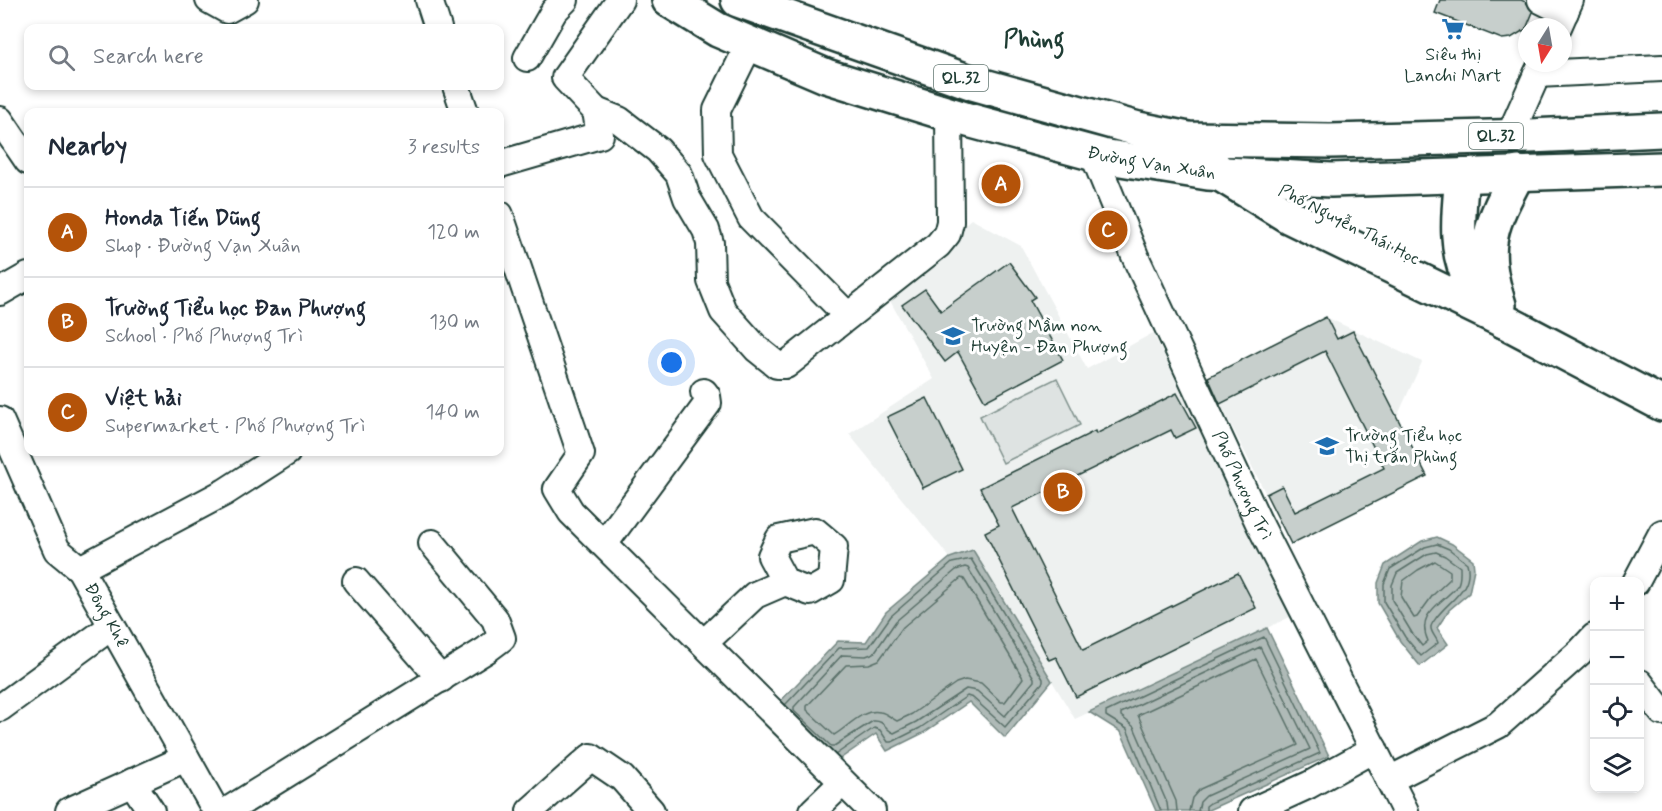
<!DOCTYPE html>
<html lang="en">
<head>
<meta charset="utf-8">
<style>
  :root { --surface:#fff; --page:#f2f2f3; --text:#1f2937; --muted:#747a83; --line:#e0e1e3; --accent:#b45309 }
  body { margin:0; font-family:Mynerve,sans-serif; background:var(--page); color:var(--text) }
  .controls { position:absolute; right:18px; bottom:18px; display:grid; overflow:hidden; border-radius:12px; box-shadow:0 3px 9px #0003 }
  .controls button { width:54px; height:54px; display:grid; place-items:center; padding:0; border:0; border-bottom:2px solid var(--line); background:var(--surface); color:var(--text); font:30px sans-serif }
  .compass { position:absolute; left:1518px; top:18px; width:54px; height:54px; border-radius:50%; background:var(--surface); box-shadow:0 3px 9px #0003; rotate:191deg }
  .you { position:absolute; left:672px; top:363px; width:21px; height:21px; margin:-15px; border:4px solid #fff; border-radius:50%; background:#1a73e8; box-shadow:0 0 0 9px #1a73e833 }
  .badge { display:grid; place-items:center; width:39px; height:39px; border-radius:50%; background:var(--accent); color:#fff; font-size:20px; font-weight:700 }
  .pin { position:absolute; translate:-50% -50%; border:3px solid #fff; box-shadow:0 2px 6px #0006 }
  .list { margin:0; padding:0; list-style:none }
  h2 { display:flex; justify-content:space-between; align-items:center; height:78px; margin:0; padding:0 24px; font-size:26px }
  h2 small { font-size:20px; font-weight:400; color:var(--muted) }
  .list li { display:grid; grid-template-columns:39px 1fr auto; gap:18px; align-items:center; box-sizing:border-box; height:90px; padding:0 24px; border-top:2px solid var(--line) }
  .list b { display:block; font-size:22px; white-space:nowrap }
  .list p { margin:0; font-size:20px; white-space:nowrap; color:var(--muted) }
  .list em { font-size:20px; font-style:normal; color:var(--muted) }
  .icon { flex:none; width:33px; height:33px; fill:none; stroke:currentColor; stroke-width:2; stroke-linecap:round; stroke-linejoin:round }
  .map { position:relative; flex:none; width:1662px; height:811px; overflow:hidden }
  .search { position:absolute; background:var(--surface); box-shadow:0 3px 9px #0003; left:24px; top:24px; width:480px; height:66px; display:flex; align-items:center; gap:15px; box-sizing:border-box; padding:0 21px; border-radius:12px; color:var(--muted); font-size:22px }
  .panel { position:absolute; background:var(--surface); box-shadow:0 3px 9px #0003; left:24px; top:108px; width:480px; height:348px; border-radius:12px }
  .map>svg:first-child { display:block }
  .built { fill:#eef1f0 }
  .green { fill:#dee3e2; stroke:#7e908b; stroke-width:1.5 }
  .water { fill:#afbab7; stroke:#758883; stroke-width:1.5 }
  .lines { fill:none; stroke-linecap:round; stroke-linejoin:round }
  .shore { stroke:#596f68; stroke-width:1.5 }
  .building { fill:#c7cfcc; stroke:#1f3d34; stroke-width:1.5 }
  .street-casing { stroke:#1f3d34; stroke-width:30 }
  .secondary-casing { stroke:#1f3d34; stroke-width:38 }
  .highway-casing { stroke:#1f3d34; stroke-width:38 }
  .street { stroke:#fff; stroke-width:26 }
  .secondary { stroke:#fff; stroke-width:33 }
  .highway { stroke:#fff; stroke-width:33 }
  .labels { text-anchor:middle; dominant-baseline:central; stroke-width:6; stroke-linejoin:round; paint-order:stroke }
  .shield { fill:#fff; stroke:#627771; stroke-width:1.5 }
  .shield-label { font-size:16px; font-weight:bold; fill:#1f3d34 }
  .poi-label { font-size:18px; fill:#1f3d34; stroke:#fff; text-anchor:start }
  .street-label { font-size:18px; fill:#1f3d34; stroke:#fff }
  .district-label { font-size:24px; font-weight:bold; fill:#1f3d34; stroke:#fff }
</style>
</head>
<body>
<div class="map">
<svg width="1662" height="811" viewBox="0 0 1662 811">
  <rect width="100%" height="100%" fill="#fff"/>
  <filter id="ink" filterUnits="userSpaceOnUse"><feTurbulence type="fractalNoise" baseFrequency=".0167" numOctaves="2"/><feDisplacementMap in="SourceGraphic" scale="12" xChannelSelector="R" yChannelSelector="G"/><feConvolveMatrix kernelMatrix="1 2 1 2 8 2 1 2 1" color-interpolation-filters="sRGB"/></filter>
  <g filter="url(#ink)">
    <path class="built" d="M971,219l50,27 66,123 66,-36 137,284 -215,102 -102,-169 -23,8 -101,-124 85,-55 -49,-87z
      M1326,317l96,45 -25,55 30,58 -136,69 -84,-167z"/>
    <path class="green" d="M1057,378l23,47 -77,38 -23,-47z"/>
    <path class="water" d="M1437,537l15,7 21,16 1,9 -5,24 -20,17 -12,18 11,16 -28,22 -20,-25 -22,-38v-20l7,-18 37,-24z
      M973,550l79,131 -47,57 -36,-36 -46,31 -36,18 -11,-17 -45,31 -58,-56 65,-68 28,1 20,-30 64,-54z
      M1267,628l62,128 -123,55h-50l-35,-79 -32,-20z"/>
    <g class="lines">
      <path class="shore" d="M1437,544l12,5 18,14c7,26 -18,37 -31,55 -1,2 -5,6 -5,9 -1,5 6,11 7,16l-17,13 -16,-19 -21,-35v-18l6,-15 35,-22z
        M1436,552l9,4 15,11c0,6 1,14 -3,19 -15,18 -42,27 -29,55l-6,5 -10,-13 -20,-33v-15l5,-12 30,-19z
        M1435,561l15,10v8l-17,16 -16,22 -3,1 -13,-21 2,-16 15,-11z
        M965,567l3,1 66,110v3l-29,35 -28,-25 -11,-2 -50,33 -22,11c-9,-3 -9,-13 -21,-12l-39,25h-3l-37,-35v-4l48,-52 24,1 8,-3 22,-32 60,-51z
        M961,578l3,1 59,99 -18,24h-4l-20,-19 -16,-3 -9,3 -44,31 -15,7c-5,-2 -10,-8 -17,-9 -17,-4 -32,15 -46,23l-27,-25v-4l39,-41 23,-1 10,-4 24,-33z
        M785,705l54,-57 30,-1 22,-31 61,-53 19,-4 72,120v3l-38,45 -32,-29 -6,-2 -47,32 -28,14h-4l-8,-12 -6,-2 -39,27
        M1161,811l-34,-82 -21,-13v-4l158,-75 56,116 -110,50 -4,3v5
        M1168,811l-1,-8 -33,-76 -13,-11v-3l139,-66 50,102 -104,47 -6,6 -2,9
        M1177,811l-1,-10 -38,-86 118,-56 42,86 -98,44 -8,9 -3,13"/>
    </g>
    <path class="building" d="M1440,0h81l5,2 7,10 -7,17 -15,9 -9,1 -67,-26z
      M1009,262l26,35 -5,3 33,60 -78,41 -27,-49 -13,10 -43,-57 23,-16 16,22z
      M1326,317l11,22 16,-8 74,145 -136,68 -25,-50 16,-8 13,26 89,-44 -59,-117 -105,53 -12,-27z
      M1177,393l19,35 -21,10 -4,-8 -159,78 71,142 155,-77 18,35 -180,89 -20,-40 -7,3 -64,-128 14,-7 -19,-37 115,-57 1,3z
      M927,398l35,71 -39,19 -36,-71z"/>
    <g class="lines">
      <g class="street-casing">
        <g id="street">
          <path d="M209,0l18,10 18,-10"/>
          <path d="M429,0l9,28"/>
          <path d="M1541,0l24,12"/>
          <path d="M1558,27l12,-27"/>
          <path d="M750,43l-33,67 1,44 33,64 90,91"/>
          <path d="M527,58l27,-47 11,-11"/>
          <path d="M1537,74l125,-6"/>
          <path d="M456,86l9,26"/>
          <path d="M596,111l23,9 39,30 21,24 8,24 19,32 4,13 1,38 12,30 34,38 20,16h9l152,-120 9,-11 3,-12 -1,-108"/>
          <path d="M0,120l28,41"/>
          <path d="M1509,137l33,-74"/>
          <path id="s1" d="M1093,153l42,103 123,265 147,290"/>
          <path d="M500,164l100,-29 -4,-24 -31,-33 55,-78"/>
          <path d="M500,215l81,239 -24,35 14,23 301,299"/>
          <path d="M0,292l28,-16"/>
          <path id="s2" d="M0,420l57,130 23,19 136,242"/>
          <path d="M604,544l104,-141 -1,-7 -3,-4"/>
          <path d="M80,569l145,-77 62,-40"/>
          <path d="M356,581l85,98"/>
          <path d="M1636,582l26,-49"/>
          <path d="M704,643l51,-48 30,-13 25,10 21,-12 3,-33 -19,-16 -36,8 -8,17 14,26"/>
          <path d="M1640,683l22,29"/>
          <path d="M0,708l112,-82"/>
          <path d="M1389,780l109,-55 82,-73 14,-15"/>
          <path d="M132,782l19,29"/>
          <path d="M69,811l117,-53"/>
          <path d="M227,811l259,-161 16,-12 -7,-19 -63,-76"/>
          <path d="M530,811l61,-54 31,21 29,33"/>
          <path d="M813,811l29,-28"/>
          <path d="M1252,811l57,-26 65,-36"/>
        </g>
      </g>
      <g class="secondary-casing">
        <path id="secondary" d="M1212,164l8,10 70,43 214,104 158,83"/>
      </g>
      <g class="highway-casing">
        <g id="highway">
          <path id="s3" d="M669,0l49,30 108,46 142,44 134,36 106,17 123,7 331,-11"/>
          <path d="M738,0l235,83 165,46 50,10 142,2 200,-5 132,-6"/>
          <path d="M1462,176c-3,33 -9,75 9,105 9,14 22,27 33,40"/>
          <path d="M1499,305c-19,-60 -9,-79 19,-132"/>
        </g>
      </g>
      <use href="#street" class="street"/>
      <use href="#secondary" class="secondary"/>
      <use href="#highway" class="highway"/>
    </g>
  </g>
  <defs>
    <g id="supermarket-bare" transform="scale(1.8)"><path d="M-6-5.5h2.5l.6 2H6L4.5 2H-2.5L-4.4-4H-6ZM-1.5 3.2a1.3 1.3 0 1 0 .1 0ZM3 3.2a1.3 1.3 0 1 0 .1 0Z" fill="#1f6fb2" stroke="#fff" stroke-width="2.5" paint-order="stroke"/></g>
    <g id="school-bare" transform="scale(1.8)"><path d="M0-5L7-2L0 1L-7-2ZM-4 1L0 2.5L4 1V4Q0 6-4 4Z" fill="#1f6fb2" stroke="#fff" stroke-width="2.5" paint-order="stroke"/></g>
  </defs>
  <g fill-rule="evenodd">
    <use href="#supermarket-bare" x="1453" y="29"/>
    <use href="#school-bare" x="953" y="336"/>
    <use href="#school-bare" x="1327" y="446"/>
  </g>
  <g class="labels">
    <g class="shield">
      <rect x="934" y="65" width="54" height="26" rx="4.5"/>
      <rect x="1469" y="123" width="54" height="26" rx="4.5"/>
    </g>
    <g class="shield-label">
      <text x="961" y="78">QL.32</text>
      <text x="1496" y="136">QL.32</text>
    </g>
    <g class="poi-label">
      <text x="1453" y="55" text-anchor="middle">Siêu thị<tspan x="1453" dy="21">Lanchi Mart</tspan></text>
      <text x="971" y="326">Trường Mầm non<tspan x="971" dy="21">Huyện - Đan Phượng</tspan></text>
      <text x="1345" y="436">Trường Tiểu học<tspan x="1345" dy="21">Thị trấn Phùng</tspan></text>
    </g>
    <g class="street-label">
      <text stroke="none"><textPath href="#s3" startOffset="512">Đường Vạn Xuân</textPath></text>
      <text transform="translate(1349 225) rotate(27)">Phố Nguyễn Thái Học</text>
      <text stroke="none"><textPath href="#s1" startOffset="364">Phố Phượng Trì</textPath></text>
      <text stroke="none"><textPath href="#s2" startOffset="225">Đông Khê</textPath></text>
    </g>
    <g class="district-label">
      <text x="1034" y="40">Phùng</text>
    </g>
  </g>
</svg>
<div class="controls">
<button>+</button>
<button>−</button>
<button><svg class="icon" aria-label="locate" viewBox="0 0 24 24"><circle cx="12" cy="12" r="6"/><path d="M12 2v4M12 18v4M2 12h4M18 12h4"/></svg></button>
<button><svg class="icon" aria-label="layers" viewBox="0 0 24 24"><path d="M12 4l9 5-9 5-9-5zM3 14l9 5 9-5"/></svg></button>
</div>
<svg class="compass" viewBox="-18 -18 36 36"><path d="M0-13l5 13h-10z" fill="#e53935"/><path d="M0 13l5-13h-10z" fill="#747a83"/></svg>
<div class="you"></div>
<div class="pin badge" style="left:1001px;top:184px">A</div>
<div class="pin badge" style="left:1063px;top:492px">B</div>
<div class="pin badge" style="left:1108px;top:230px">C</div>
<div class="search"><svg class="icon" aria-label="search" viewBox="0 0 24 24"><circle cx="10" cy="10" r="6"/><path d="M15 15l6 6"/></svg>Search here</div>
<section class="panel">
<h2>Nearby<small>3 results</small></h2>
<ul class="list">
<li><span class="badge">A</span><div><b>Honda Tiến Dũng</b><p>Shop · Đường Vạn Xuân</p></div><em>120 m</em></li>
<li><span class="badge">B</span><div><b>Trường Tiểu học Đan Phượng</b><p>School · Phố Phượng Trì</p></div><em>130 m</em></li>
<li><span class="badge">C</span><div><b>Việt hải</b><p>Supermarket · Phố Phượng Trì</p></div><em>140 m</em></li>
</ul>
</section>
</div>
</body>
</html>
